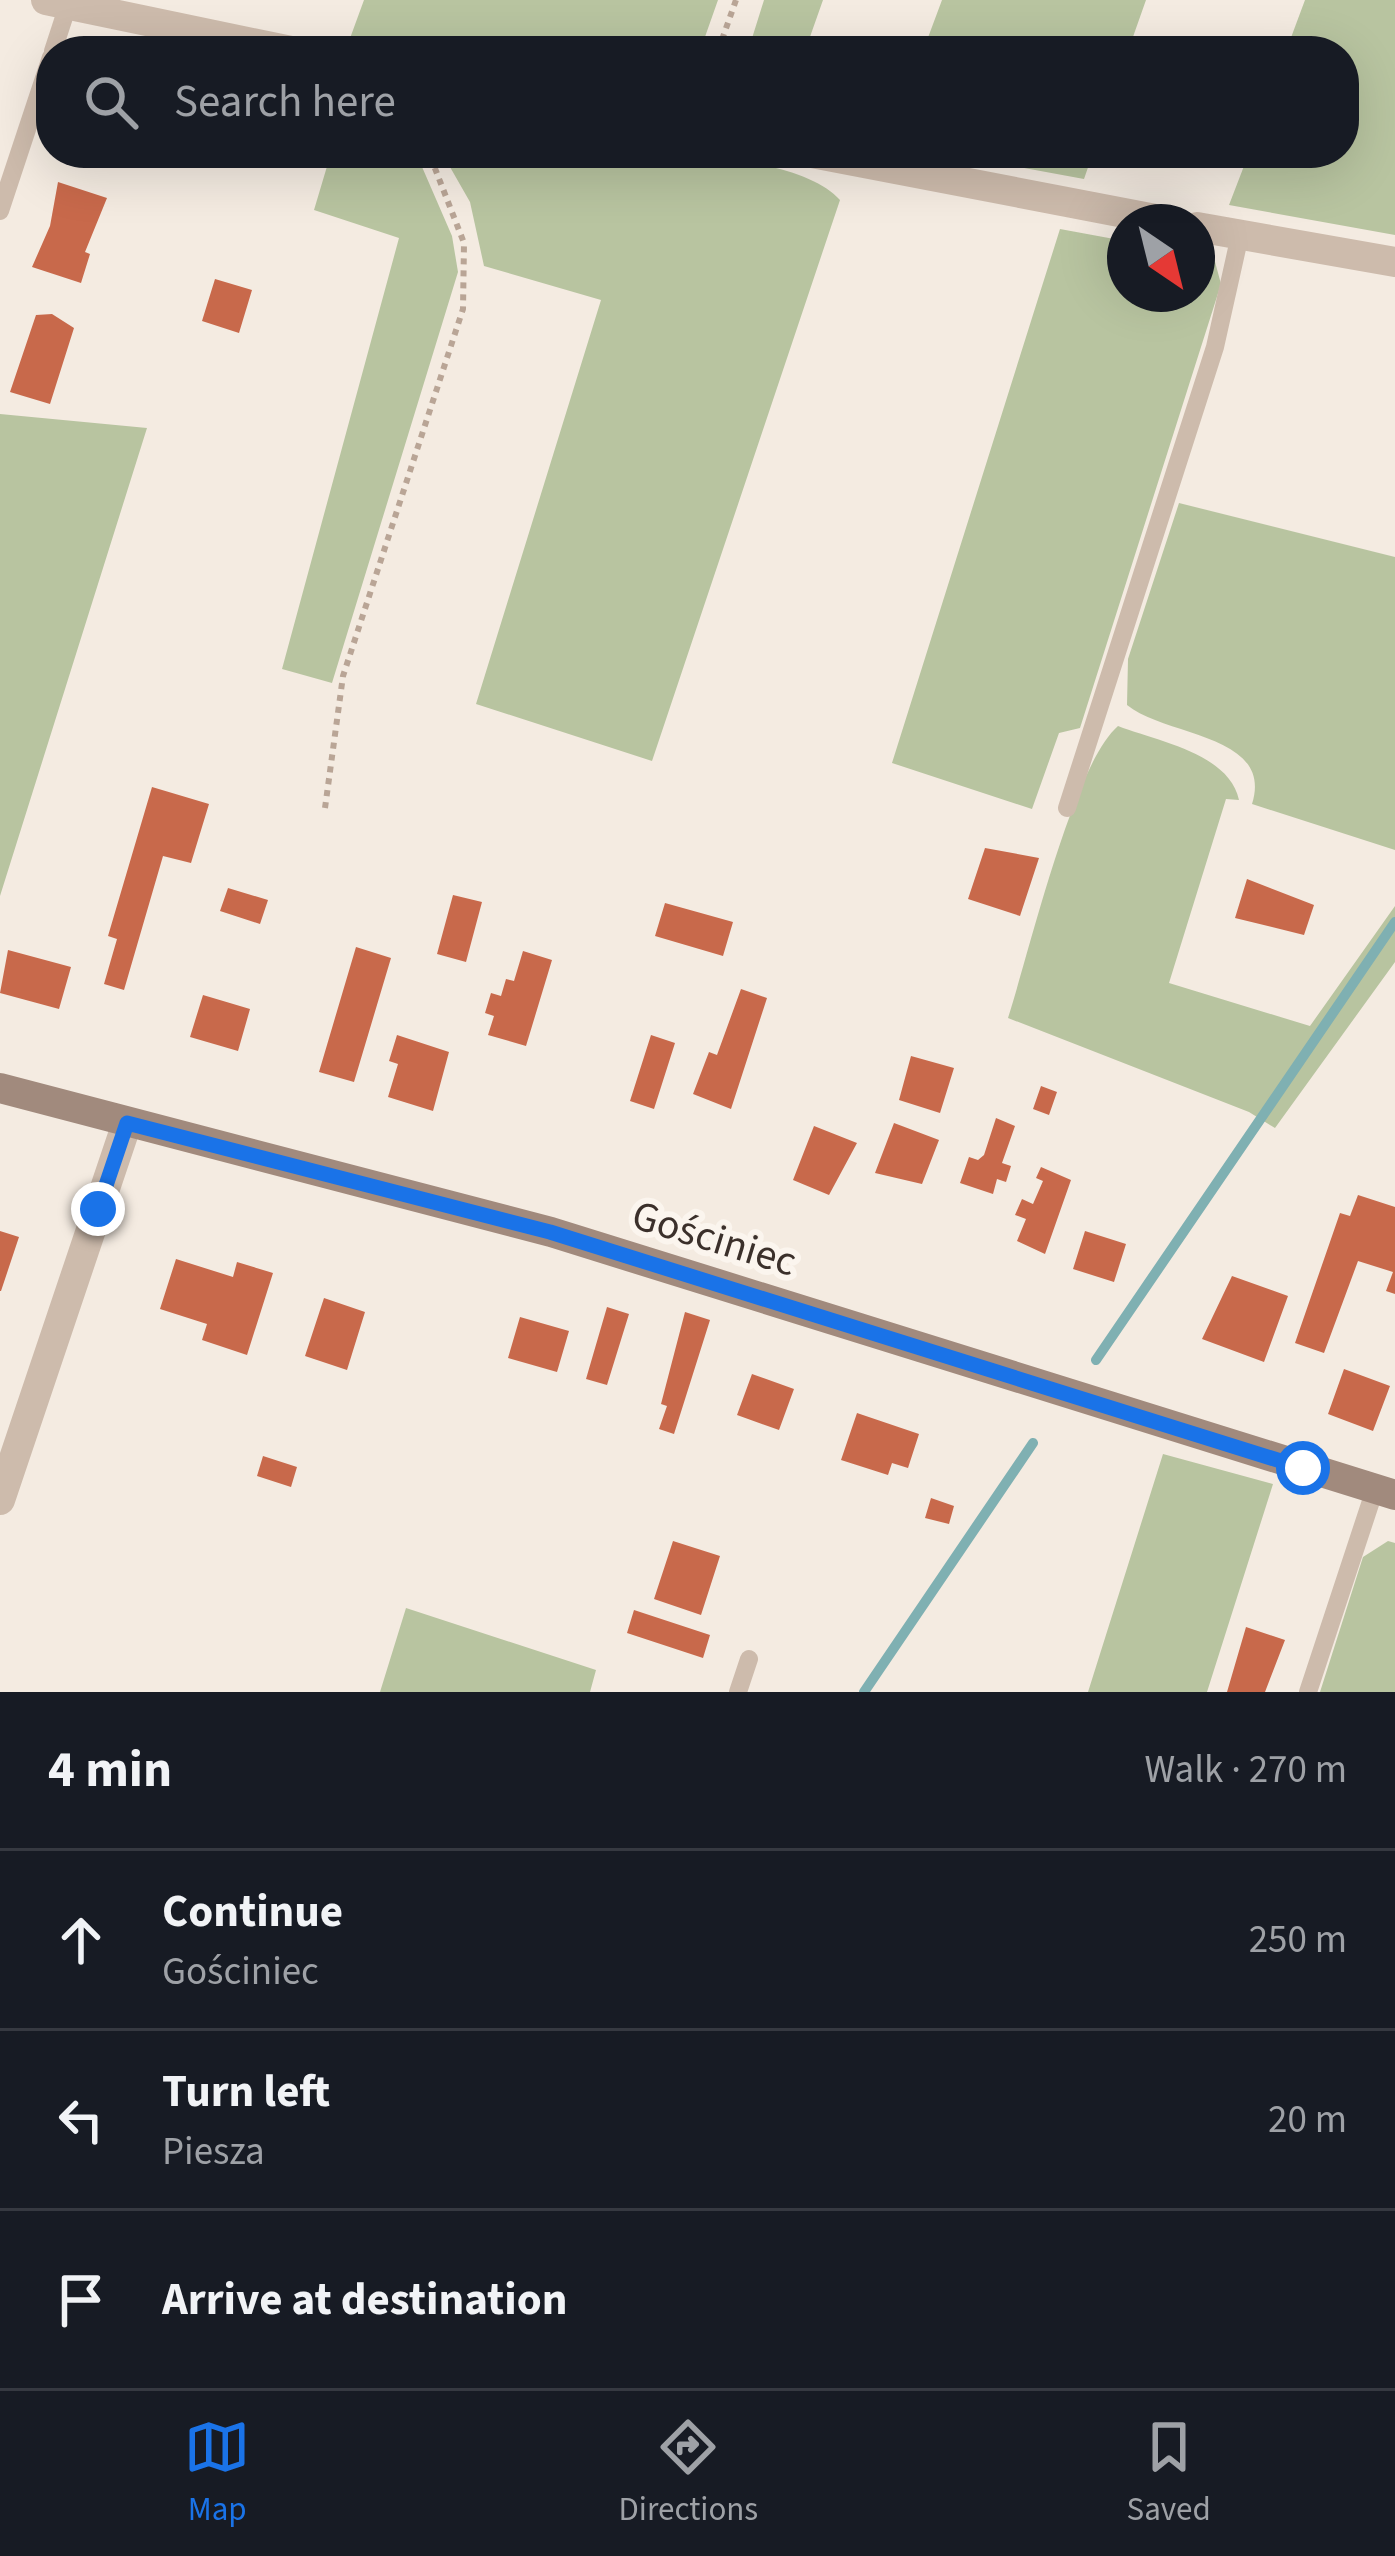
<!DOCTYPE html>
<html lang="en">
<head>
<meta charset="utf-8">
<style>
  :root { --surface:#171b24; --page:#20242c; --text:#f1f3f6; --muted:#9ea1a6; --line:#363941; --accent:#1a73e8 }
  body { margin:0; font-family:"Source Sans 3",sans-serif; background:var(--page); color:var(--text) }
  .compass { position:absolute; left:1107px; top:204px; width:108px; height:108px; border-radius:50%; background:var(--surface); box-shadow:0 12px 48px #0002; rotate:145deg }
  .stop { position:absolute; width:36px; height:36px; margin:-27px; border:9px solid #1a73e8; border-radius:50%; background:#fff }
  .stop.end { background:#1a73e8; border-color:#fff; box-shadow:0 3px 12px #0008 }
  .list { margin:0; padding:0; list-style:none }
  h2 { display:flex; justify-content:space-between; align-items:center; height:156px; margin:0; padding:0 48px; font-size:51px }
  h2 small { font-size:39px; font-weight:400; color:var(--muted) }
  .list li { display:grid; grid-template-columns:78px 1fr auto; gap:36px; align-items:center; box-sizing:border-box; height:180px; padding:0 48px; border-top:3px solid var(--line) }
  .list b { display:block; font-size:45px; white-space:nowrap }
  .list p { margin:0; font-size:39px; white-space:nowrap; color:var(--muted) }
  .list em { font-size:39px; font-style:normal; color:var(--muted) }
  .icon { flex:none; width:66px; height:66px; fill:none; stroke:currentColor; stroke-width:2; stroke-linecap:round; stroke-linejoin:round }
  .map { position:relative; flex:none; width:1395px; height:1692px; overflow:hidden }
  .search { position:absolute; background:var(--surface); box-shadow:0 12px 48px #0002; left:36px; right:36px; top:36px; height:132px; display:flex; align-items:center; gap:30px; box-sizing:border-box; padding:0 42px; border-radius:48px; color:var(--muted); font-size:45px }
  .sheet { height:696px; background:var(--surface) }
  nav { display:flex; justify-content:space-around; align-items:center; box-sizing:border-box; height:168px; border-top:3px solid var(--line); background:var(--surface); font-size:33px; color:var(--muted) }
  nav a { display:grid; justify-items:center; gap:6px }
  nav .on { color:var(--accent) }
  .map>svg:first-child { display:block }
  .green { fill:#b8c4a0 }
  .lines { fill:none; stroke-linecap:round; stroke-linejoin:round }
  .stream { stroke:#7fb0b2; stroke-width:10 }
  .building { fill:#c8694b }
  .path { stroke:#b9a596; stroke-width:6; stroke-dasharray:6 6; stroke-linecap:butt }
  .lane { stroke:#cdbbac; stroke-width:18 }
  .street { stroke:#cdbbac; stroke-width:30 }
  .secondary { stroke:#a18a7d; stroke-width:30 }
  .route { stroke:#1a73e8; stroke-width:15 }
  .labels { text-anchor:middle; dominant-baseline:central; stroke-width:12; stroke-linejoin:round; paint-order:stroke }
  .street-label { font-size:42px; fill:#3b302b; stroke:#fbf5ee }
</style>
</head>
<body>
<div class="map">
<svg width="1395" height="1692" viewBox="0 0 1395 1692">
  <rect width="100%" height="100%" fill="#f4ebe1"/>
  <path class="green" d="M364,0h354l-18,51h-292l-59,-10z
    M764,0h59l-18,51h-57z
    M942,0h204l-18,51h-205z
    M1305,0h90v235l-166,-30 20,-52h95v-102h-58z
    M331,153h85l36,83 6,36 -126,411 -50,-14 117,-431 -85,-28z
    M442,153c87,0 342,-17 398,47l-188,561 -176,-57 125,-404 -117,-34 -14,-64z
    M942,153h151l-9,26z
    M1060,229l65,12v53h72v-39l17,3 7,26 -141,444 -21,5 -27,76 -140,-46z
    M0,414l147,14 -147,468z
    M1179,503l216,54v293l-143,-46c22,-70 -86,-67 -125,-99l1,-46z
    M1118,726c39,15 111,27 121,74l-13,-1 -57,184 141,43 85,-120v56l-120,166 -26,-16 -241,-94c21,-65 65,-253 110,-292z
    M1163,1454l110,30 -66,208h-119z
    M1388,1541l7,2v149h-75l43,-135z
    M406,1608l190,62 -6,22h-210z"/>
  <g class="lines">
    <path class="stream" d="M1096,1360l299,-438
      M864,1692l169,-249"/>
  </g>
  <path class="building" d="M58,182l49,16 -22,54 5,2 -9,29 -49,-16 18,-41z
    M215,279l37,11 -13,43 -37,-12z
    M52,314l22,14 -24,76 -40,-12 26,-77z
    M152,787l57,17 -18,59 -28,-7 -39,134 -20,-6 13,-45 -9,-3z
    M985,848l54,10 -19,58 -52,-17z
    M1247,879l67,26 -10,30 -69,-17z
    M228,888l40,12 -8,24 -40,-13z
    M453,895l29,7 -16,60 -29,-8z
    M665,903l68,19 -10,34 -68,-20z
    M356,947l35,11 -37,124 -35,-10z
    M8,950l63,17 -12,42 -59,-16z
    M523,951l29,9 -26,86 -38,-11 6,-19 -9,-3 6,-20 10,3 5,-17 8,2z
    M741,989l26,9 -36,111 -38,-15 16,-42 8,3z
    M203,995l47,14 -12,42 -48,-14z
    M397,1035l52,17 -16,59 -45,-14 10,-33 -9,-3z
    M651,1035l24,8 -21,66 -24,-8z
    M911,1056l43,12 -14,45 -41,-13z
    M1041,1086l16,6 -8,23 -16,-6z
    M996,1118l19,8 -13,37 9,3 -5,16 -9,-3 -4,15 -33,-11 9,-26 9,3 6,-5z
    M894,1123l45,17 -17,44 -47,-11z
    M814,1126l43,17 -28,52 -36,-15z
    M1041,1167l30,13 -26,74 -28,-13 9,-22 -11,-4 7,-16 11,5 10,-23 -7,-3z
    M1358,1195l37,12v87l-9,-3 7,-19 -35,-11 -34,92 -29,-10 45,-130 10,3z
    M0,1231l19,6 -18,54h-1z
    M1085,1231l41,13 -12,38 -41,-13z
    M176,1259l57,18 4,-15 36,11 -26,82 -45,-15 5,-16 -47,-15z
    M1232,1276l56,20 -24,66 -62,-23z
    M324,1298l41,14 -18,58 -42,-14z
    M607,1307l22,7 -22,71 -21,-6z
    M685,1312l25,8 -36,114 -15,-5 8,-23 -6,-2z
    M520,1317l49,14 -12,41 -49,-14z
    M1344,1369l46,17 -17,45 -45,-17z
    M752,1374l42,15 -15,41 -42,-15z
    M857,1413l62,21 -11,34 -16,-5 -4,12 -47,-15z
    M263,1456l34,11 -6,20 -34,-11z
    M931,1498l23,8 -5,18 -24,-6z
    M673,1541l47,15 -19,59 -47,-16z
    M634,1610l76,25 -7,23 -76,-25z
    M1246,1627l39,13 -20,52h-38z"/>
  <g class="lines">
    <path class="path" d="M718,51l18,-51
      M325,808l18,-132 120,-367 1,-66 -35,-90"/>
    <path class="lane" d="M53,51l15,-46
      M0,211l51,-154
      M1067,808l148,-461 25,-112
      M738,1692l11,-33
      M1308,1692l67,-203"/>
    <path class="street" d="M46,0l245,51
      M812,153l359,69
      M1197,227l198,35
      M0,1500l127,-377"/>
    <path class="secondary" d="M0,1088l551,144 844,263"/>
  </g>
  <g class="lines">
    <path class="route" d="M98,1209l29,-86 423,109 753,236"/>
  </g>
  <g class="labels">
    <g class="street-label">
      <text transform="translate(714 1239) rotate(17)">Gościniec</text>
    </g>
  </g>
</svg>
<svg class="compass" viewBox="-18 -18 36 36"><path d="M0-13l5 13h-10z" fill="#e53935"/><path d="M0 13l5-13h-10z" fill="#9ea1a6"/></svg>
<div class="stop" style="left:1303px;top:1468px"></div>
<div class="stop end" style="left:98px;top:1209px"></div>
<div class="search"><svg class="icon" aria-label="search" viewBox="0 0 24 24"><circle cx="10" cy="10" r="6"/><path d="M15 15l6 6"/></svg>Search here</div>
</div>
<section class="sheet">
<h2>4 min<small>Walk · 270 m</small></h2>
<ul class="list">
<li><svg class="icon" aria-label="ahead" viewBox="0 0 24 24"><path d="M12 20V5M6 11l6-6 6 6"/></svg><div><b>Continue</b><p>Gościniec</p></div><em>250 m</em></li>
<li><svg class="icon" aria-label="left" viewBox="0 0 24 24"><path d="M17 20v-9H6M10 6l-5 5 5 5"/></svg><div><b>Turn left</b><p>Piesza</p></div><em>20 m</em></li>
<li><svg class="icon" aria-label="arrive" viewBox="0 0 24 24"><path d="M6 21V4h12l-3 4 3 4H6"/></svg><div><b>Arrive at destination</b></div></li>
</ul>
</section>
<nav>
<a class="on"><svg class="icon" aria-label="map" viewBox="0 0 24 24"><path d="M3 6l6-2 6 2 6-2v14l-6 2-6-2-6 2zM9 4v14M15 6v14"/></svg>Map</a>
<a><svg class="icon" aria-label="directions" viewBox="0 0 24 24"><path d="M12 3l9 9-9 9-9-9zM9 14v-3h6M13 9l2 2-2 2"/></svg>Directions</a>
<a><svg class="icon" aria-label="saved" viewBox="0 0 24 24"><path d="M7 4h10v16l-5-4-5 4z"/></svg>Saved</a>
</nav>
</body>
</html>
